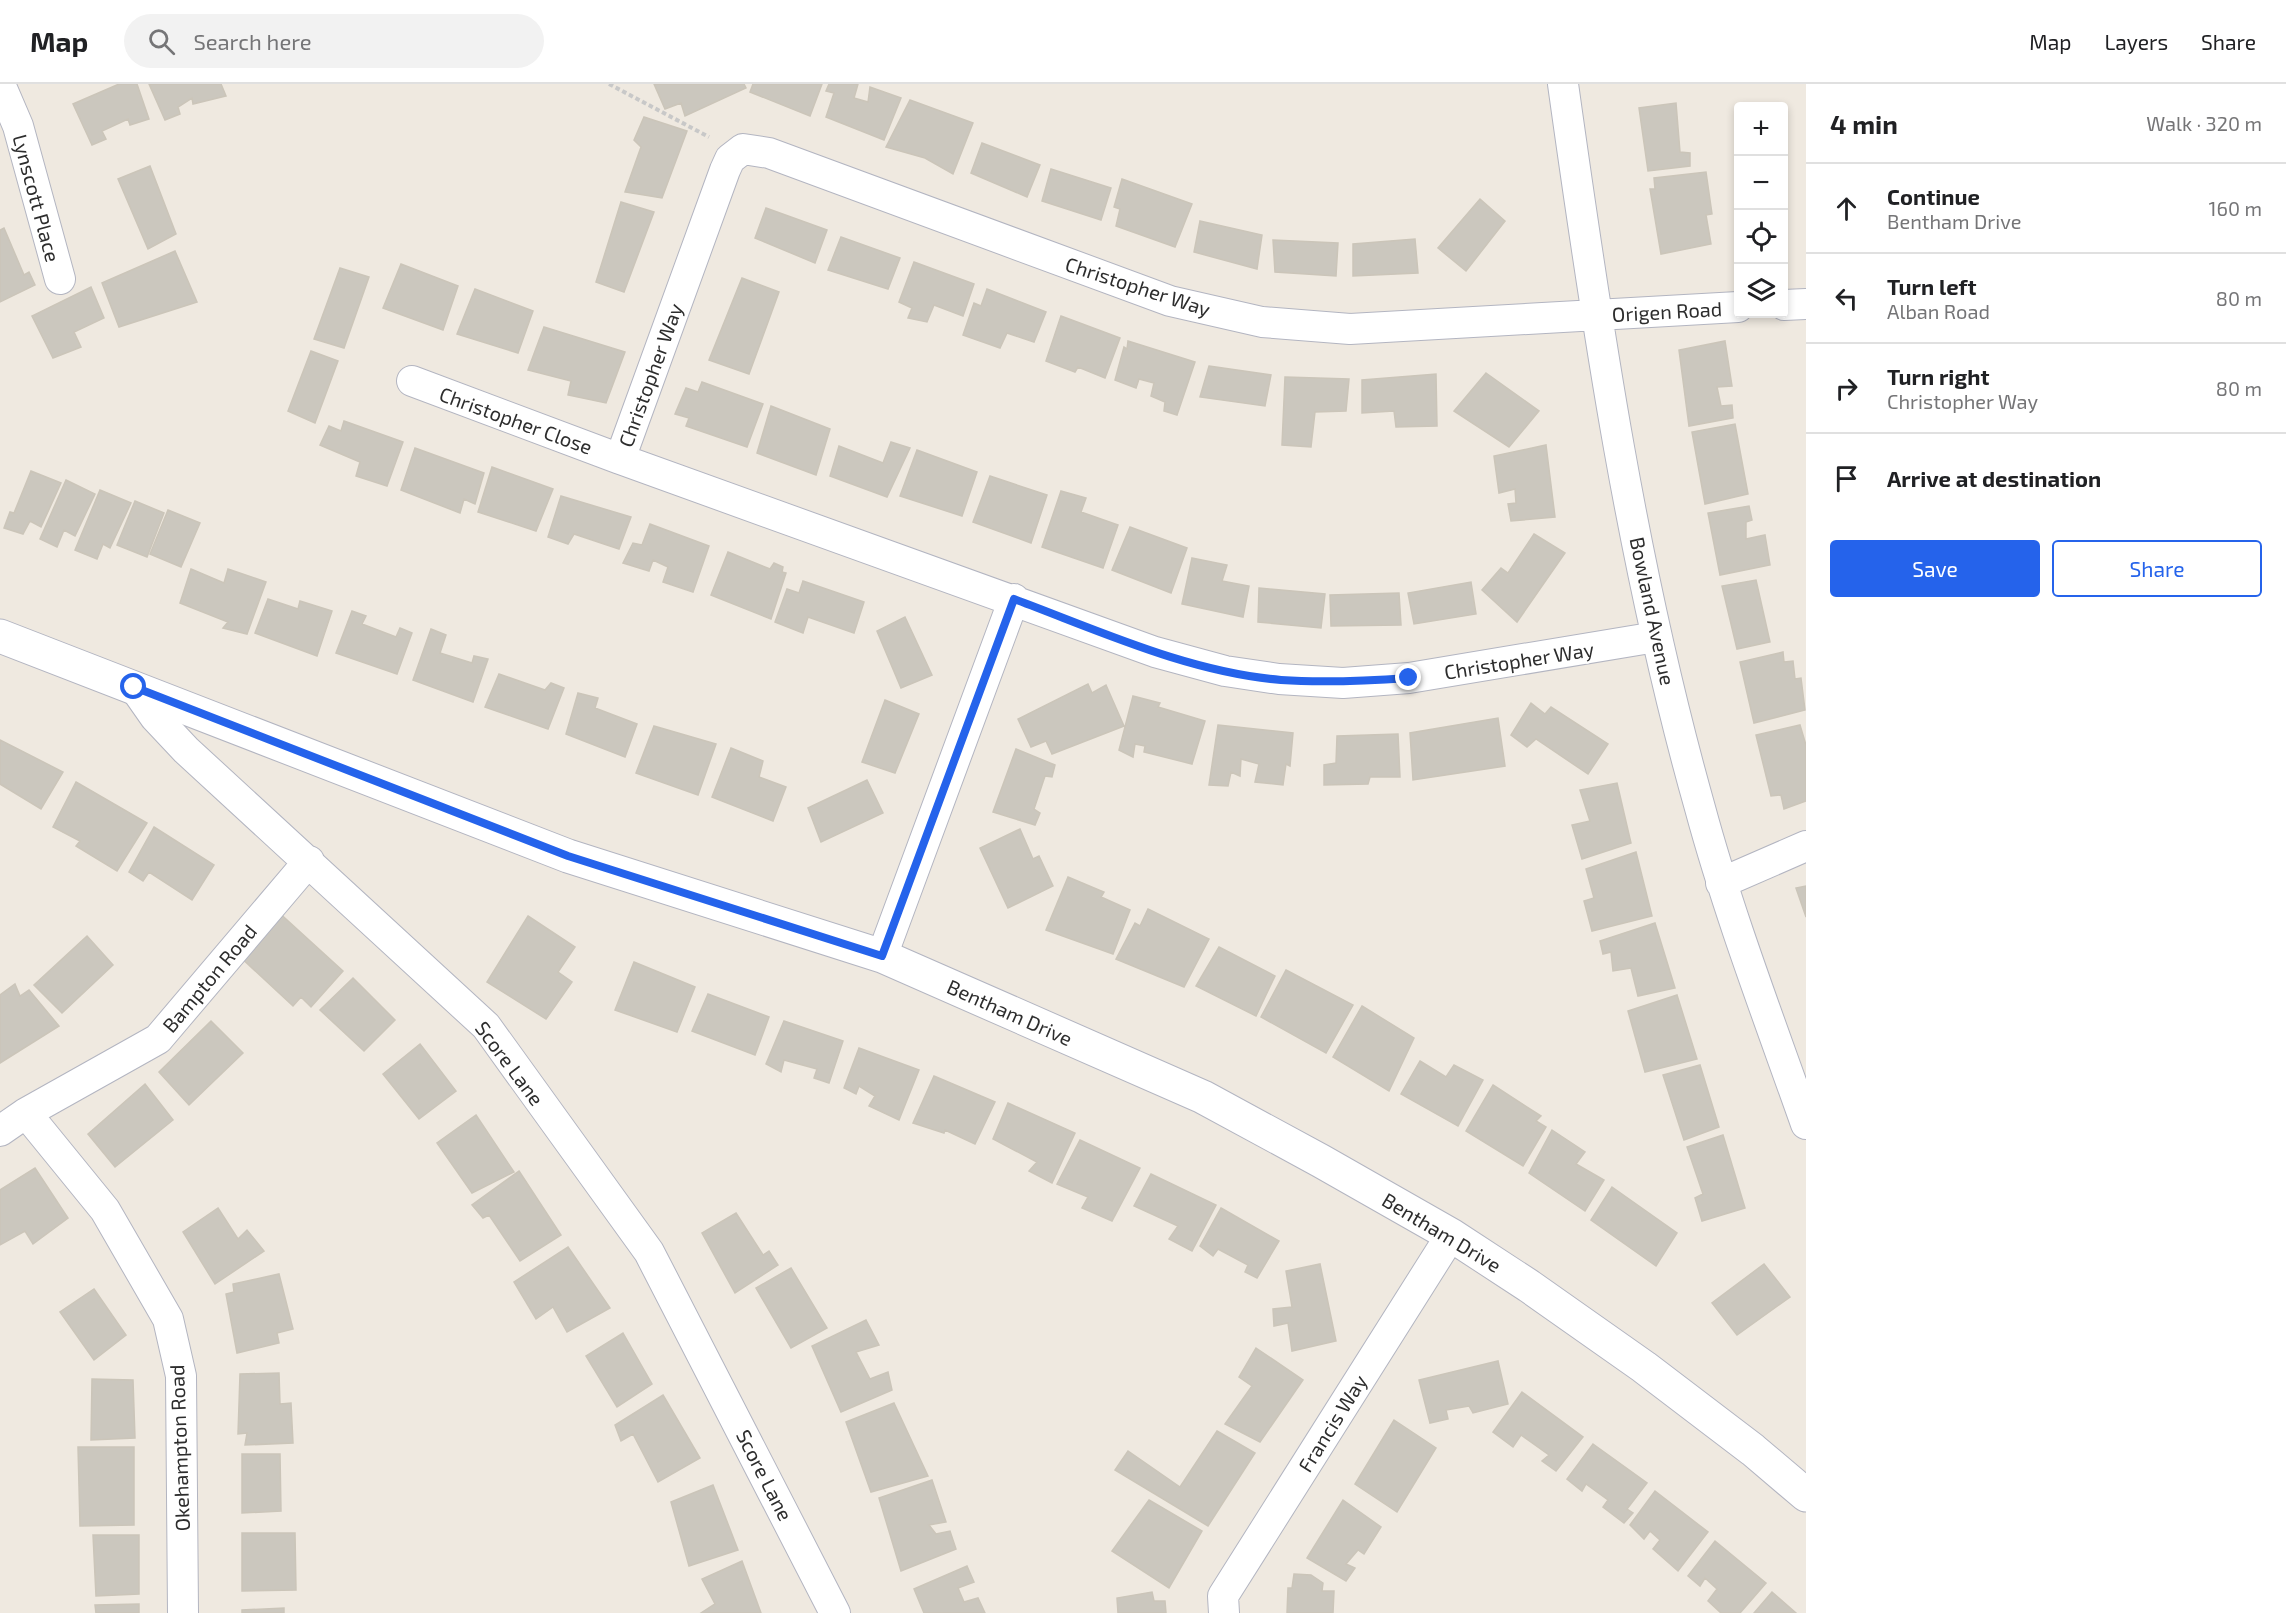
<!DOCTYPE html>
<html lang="en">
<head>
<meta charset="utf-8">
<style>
  :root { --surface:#fff; --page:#f2f2f2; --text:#202124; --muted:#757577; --line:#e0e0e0; --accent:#2563eb }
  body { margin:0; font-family:"Exo 2",sans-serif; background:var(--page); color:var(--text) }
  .controls { position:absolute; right:18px; top:18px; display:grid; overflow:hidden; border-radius:6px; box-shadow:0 3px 9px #0003 }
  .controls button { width:54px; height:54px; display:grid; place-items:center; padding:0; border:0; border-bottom:2px solid var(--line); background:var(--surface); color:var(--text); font:30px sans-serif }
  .stop { position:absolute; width:18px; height:18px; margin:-14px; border:4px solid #2563eb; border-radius:50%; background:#fff }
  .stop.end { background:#2563eb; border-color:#fff; box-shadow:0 2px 6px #0008 }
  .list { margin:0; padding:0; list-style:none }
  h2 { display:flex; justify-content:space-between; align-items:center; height:78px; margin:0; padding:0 24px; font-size:26px }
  h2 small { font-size:20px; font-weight:400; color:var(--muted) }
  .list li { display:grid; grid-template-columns:39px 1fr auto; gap:18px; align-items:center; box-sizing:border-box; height:90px; padding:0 24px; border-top:2px solid var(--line) }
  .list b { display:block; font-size:22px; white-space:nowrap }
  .list p { margin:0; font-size:20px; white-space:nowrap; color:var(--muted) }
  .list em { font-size:20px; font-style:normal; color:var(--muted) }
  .actions { display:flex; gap:12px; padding:18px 24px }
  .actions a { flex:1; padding:14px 0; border:2px solid var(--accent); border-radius:6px; text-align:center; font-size:21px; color:var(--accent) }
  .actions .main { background:var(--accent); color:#fff }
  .icon { flex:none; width:33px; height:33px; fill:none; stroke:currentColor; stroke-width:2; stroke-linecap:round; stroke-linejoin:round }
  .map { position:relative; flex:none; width:1806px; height:1529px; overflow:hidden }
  header { display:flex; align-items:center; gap:36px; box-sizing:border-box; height:84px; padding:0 30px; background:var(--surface); border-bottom:2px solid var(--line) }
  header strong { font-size:28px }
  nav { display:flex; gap:33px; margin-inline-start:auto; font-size:21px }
  .search { width:420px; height:54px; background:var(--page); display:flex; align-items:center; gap:15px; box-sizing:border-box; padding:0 21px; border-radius:33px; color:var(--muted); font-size:22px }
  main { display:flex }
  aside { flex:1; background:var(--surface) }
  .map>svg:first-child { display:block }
  .building { fill:#cbc7be; stroke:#cbc5b9; stroke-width:1.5 }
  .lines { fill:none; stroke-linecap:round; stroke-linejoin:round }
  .minor-casing { stroke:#b3b5c1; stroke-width:32 }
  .tertiary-casing { stroke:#b3b5c1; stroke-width:35 }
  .path { stroke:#c8c8c8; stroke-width:4; stroke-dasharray:4.5 3; stroke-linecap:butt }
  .minor { stroke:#fff; stroke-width:30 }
  .tertiary { stroke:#fff; stroke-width:33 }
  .route { stroke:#2563eb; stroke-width:8 }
  .labels { text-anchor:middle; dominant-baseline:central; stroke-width:4.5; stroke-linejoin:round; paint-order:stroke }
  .street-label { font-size:20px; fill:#2d2d2d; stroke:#fff }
</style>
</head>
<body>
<header>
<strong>Map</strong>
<div class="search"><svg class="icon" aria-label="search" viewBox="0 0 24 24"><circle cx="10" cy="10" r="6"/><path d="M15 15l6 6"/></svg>Search here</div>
<nav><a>Map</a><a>Layers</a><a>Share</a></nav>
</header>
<main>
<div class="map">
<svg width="1806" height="1529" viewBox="0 0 1806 1529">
  <rect width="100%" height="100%" fill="#efe9e0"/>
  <path class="building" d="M119,0h18l12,35 -19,6 -2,-6 -26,12 4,8 -14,6 -19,-41z
    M149,0h72l5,12 -33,8 -1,-6 -14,9 2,7 -15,6z
    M654,0h90l2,4 -61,28 -4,-13 -16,6z
    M753,0h69l-12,32 -60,-24z
    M829,0h29l-4,14 14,4 2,-15 31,11 -17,42 -58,-23 8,-24 -8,-2z
    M910,16l63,23 -20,51 -28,-16 -39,-11z
    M1676,19l4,49 10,1v13l-42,5 -9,-63z
    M644,33l43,14 -25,67 -37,-6 16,-45 -7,-7z
    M982,59l58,22 -13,32 -56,-24z
    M150,82l26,68 -28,15 -30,-70z
    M1051,85l60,19 -10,32 -59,-19z
    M1706,88l6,42 -6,1 5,29 -50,10 -11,-65h5l-1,-11z
    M1122,95l70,25 -17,43 -59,-21 4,-17 -6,-2z
    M1480,115l25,22 -39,50 -28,-23z
    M621,118l33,10 -30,80 -28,-10z
    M766,124l61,22 -12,33 -60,-25z
    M1200,137l62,14 -5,34 -63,-17z
    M4,144l20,47 5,-3 6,13 -35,17v-72z
    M841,153l59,21 -12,31 -60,-19z
    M1415,155l3,34 -65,3v-32z
    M1273,156l65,3 -2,33 -61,-4z
    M175,167l22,51 -78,25 -17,-44z
    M914,178l60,22 -11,32 -29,-11 -7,17 -19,-4 4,-10 -13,-6z
    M401,180l57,22 -15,44 -60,-22z
    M340,184l29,9 -25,71 -30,-9z
    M742,194l37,14 -30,82 -40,-14z
    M91,203l13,31 -30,14 7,15 -28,11 -21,-42z
    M475,205l58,22 -15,42 -61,-19z
    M987,205l59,23 -12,30 -27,-9 -7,15 -37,-13 11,-32 7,3z
    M1061,232l59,22 -15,40 -27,-11 -3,5 -29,-11z
    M544,243l81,25 -19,51 -38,-8 3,-14 -43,-11z
    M1128,257l67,21 -18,53 -13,-4 1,-9 -14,-6 3,-13 -15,-4 -3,9 -21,-8 9,-33 3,2z
    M1725,257l7,45 -15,1 4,19 11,-1 1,13 -44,8 -10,-76z
    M311,267l27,10 -23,62 -27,-12z
    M1209,282l62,9 -6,31 -65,-9z
    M1486,289l53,38 -30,36 -55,-36z
    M1436,290l1,52 -41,1 -2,-16 -32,2v-33z
    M1285,293l64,2 -3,32 -31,1 -4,35 -29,-2z
    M702,298l61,22 -16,43 -61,-21 3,-8 -14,-4 11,-26 12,4z
    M771,322l59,23 -14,46 -59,-22z
    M344,337l59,21 -16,44 -31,-10 4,-14 -40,-17 9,-19 12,5z
    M1735,340l13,70 -43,10 -13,-72z
    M891,358l19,6 -23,49 -57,-21 9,-30 44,17z
    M1546,361l9,72 -44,4 -3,-17 8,-1 -1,-14 -16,4 -5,-37z
    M415,364l69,25 -9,31 -11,-5 -4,14 -59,-23z
    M917,366l60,22 -15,44 -62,-20z
    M492,383l61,22 -17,42 -58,-19z
    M31,387l30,12 -20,44 -11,-6 -7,13 -19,-6 6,-16 4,1z
    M990,392l57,19 -16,48 -58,-21z
    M66,396l29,14 -20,42 -11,-6 -7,17 -17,-8z
    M100,406l31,13 -21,45 -7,-4 -6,15 -22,-9z
    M1061,407l25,7 -5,14 37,13 -15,43 -61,-21z
    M561,412l70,21 -12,32 -45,-15 -6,10 -20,-7z
    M135,417l29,12 -17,44 -30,-12z
    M1749,422l3,14 -6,2v17l19,-4 5,30 -50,10 -12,-62z
    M168,426l32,13 -19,44 -31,-13z
    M650,440l59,22 -16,46 -30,-10 5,-15 -15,-7 -4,11 -26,-8 10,-20 9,2z
    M1130,443l57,21 -16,45 -59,-23z
    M1534,450l31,19 -48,69 -35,-32 19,-22 7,5z
    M728,468l42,17 4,-6 9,4 -1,5 4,1 -15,46 -60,-24z
    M1192,474l35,7 -5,16 27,5 -6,31 -61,-13z
    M191,485l33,14 4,-14 38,13 -19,52 -24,-6 5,-6 -48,-19z
    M1756,496l14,62 -33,7 -15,-63z
    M803,497l61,21 -10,31 -46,-16 -5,16 -28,-11 12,-33 12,4z
    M1471,498l5,32 -62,10 -6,-31z
    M1259,504l66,6 -4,34 -63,-6z
    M1399,509l2,32 -70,1 -1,-31z
    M268,515l30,10 2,-8 32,10 -15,45 -62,-23z
    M352,527l14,5 -4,8 34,13 4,-9 12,5 -15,41 -61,-21z
    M905,533l27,58 -31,13 -24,-57z
    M431,545l15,6 -6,18 32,10 2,-7 14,3 -15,43 -60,-22z
    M1783,568l1,10 9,-1 2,18 6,-1 4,32 -51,13 -14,-61z
    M499,590l46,16 6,-7 13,5 -16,41 -63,-22z
    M1088,600l4,9 14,-8 18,41 -72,28 -6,-13 -15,6 -13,-28z
    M578,609l20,5 -3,10 42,16 -12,33 -59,-23z
    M1133,612l27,7 -2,4 47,14 -13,43 -48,-12 1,-6 -10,-2 -2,13 -14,-7z
    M885,616l34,14 -24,59 -33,-11z
    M1531,619l14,11 6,-7 57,37 -20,30 -52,-35 -9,8 -16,-12z
    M1498,634l7,48 -92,14 -3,-47z
    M1218,641l75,8 -3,33 -4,-2 -3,21 -28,-3 4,-18 -18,-5 -1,17 -9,-4 -3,14 -19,-1z
    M1800,641l6,20v56l-22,8 -3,-14 -10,1 -15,-61z
    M654,642l62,18 -18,51 -62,-22z
    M1398,650l2,43h-30l-2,7 -44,1v-20l12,-2 1,-27z
    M0,656l63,32 -22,37 -41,-25z
    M731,664l32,13 -4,16 27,10 -13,34 -61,-24z
    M1016,665l39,16 -3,12 -7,-1 -11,33 6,4 -5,12 -42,-13z
    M867,696l16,33 -62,29 -13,-34z
    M76,698l71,41 -30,48 -41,-25 4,-5 -27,-14z
    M1617,699l14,60 -49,16 -10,-34 18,-4 -10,-31z
    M154,743l60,38 -22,35 -43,-28 -6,9 -14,-9z
    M1020,745l13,30 6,-3 14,30 -45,22 -28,-60z
    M1636,768l16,64 -60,15 -8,-30 10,-3 -8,-29z
    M1068,793l36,15 -3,5 29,13 -17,44 -67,-24z
    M1806,802v31l-10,-29z
    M275,825l68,62 -32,36 -10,-10 -8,9 -56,-52z
    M1148,825l61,30 -25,48 -68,-28 19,-36 5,3z
    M528,832l47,31 -17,25 14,10 -26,37 -59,-37z
    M1655,839l20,65 -37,8 -7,-28 -18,3 -2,-19 -8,2 -3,-13z
    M87,852l26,29 -51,48 -28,-28z
    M1219,863l56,29 -19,40 -60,-30z
    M634,878l61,25 -18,45 -62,-22z
    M1286,886l67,35 -27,48 -65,-36z
    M353,894l42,42 -31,31 -44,-41z
    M15,900l5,12 9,-6 30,36 -59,37v-68z
    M708,910l61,23 -14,38 -63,-24z
    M1677,911l20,64 -52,13 -17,-61z
    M1362,922l52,32 -25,53 -56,-34z
    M211,937l32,32 -54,52 -30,-33z
    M784,937l59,20 -14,42 -15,-5 3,-9 -33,-9 -3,12 -15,-8z
    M420,960l36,47 -37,28 -36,-45z
    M859,964l60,22 -20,50 -30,-14 6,-10 -16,-10 -3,8 -12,-6z
    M1420,977l26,16 8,-12 29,15 -25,46 -57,-32z
    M1700,981l19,62 -35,13 -21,-65z
    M934,992l61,26 -20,42 -30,-14 -1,3 -31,-10z
    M145,1000l28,36 -58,47 -27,-33z
    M1493,1001l48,31 -5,5 10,6 -23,39 -57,-35z
    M1008,1019l67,30 -23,50 -23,-12 8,-9 -44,-23z
    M476,1031l38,57 -42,21 -35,-50z
    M1552,1046l33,22 -9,12 28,16 -19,31 -56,-38z
    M1723,1051l22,73 -43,13 -7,-23 8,-4 -16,-47z
    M1080,1056l60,28 -28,53 -30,-13 6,-11 -31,-13z
    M35,1084l33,50 -35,26 -8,-13 -25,14v-55z
    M519,1087l42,64 -41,26 -31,-46 -6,3 -11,-13z
    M1151,1090l65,31 -24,46 -23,-12 9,-13 -44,-20z
    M1612,1103l65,46 -21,33 -65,-46z
    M218,1124l20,31 9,-9 17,21 -49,33 -32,-52z
    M1221,1124l58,33 -22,37 -12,-6 3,-7 -30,-16 -5,7 -13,-10z
    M736,1129l27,42 6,-4 9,14 -43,28 -33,-60z
    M568,1163l42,61 -43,24 -14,-25 -17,12 -22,-37z
    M1320,1180l16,77 -44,10 -4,-28 -14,3 -1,-17 19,-2 -6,-36z
    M1764,1180l26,33 -53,38 -25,-32z
    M791,1184l36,60 -36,20 -35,-60z
    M279,1190l14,55 -16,4 2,10 -42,10 -11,-59 8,-2 -1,-8z
    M94,1205l32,46 -32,25 -34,-48z
    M866,1236l13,25 -23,7 14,27 18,-7 4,18 -51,22 -29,-66z
    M623,1249l29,51 -35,23 -31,-51z
    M1256,1264l47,32 -43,62 -35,-18 27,-38 -13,-9z
    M1498,1277l10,43 -35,9 -4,-7 -23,4 2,9 -18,4 -11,-43z
    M279,1289l1,31 11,-1 2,40 -48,2 2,-12 -9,1 2,-60z
    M92,1295l41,1 2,58 -44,2z
    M1522,1308l61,45 -27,34 -14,-10 7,-6 -28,-20 -8,12 -20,-15z
    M663,1311l37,63 -42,24 -25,-48 -12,7 -6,-16z
    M894,1319l34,73 -57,16 -25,-70z
    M1394,1336l42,28 -39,64 -42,-28z
    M1217,1347l38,22 -47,73 -93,-56 13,-19 52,36z
    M1593,1360l54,39 -20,26 6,4 -9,10 -21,-16 5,-7 -22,-16 -4,7 -15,-12z
    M78,1363h56v78l-54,1z
    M242,1370h38l1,57 -39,2z
    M932,1396l14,42 -17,3 7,9 14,-3 6,18 -55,22 -22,-73z
    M713,1401l25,65 -49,16 -18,-64z
    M1655,1407l53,41 -30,39 -25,-22 7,-9 -10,-9 -6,8 -14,-14z
    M1149,1416l53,31 -33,57 -57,-37z
    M1343,1416l38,27 -17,27 -6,-4 -12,14 9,4 -9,13 -39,-23z
    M242,1449h53l1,57 -54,1z
    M93,1451h46v59l-43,2z
    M1715,1457l51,42 -26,30h-19l-13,-12 9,-12 -12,-11 -5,8 -12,-10z
    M742,1477l19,52h-60l14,-9 -13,-25z
    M967,1482l7,16 -16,6 6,14 14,-4 7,15h-61l-10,-24z
    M1294,1490l17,1 12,8 -1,8h12l-1,22h-46l1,-25h4z
    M1152,1508l2,9h11l1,12h-48l-1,-15z
    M1772,1508l24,21h-42z
    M139,1520v9h-43l-1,-8z
    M284,1524v5h-42v-3z"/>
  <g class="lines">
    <g class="minor-casing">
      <path id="minor" d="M0,0l18,42 42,153
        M1563,0c34,243 70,487 137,724 29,107 69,211 106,316
        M1784,221l22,-1
        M412,297l208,78
        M1656,553l-247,41 -66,5 -64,-4 -54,-8 -70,-19 -535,-193 105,-289 5,-11 13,-10 26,4 401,148 92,21 88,7 388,-22
        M134,603l21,30 31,33 300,276 163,226 186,361
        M1721,799l85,-37
        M882,872l132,-357
        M26,1029l79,97 63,109 13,57 2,237
        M0,1047l26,-18 132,-74 151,-178
        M1224,1529l-1,-17 228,-361"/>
    </g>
    <g class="tertiary-casing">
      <path id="tertiary" d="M0,552l568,220 314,100 321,141 118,64 130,74 78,51 115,81 109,83 53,45"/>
    </g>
    <path class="path" d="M609,0l100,53"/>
    <use href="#minor" class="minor"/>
    <use href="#tertiary" class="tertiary"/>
  </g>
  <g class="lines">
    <path class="route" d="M134,603l434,169 314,100 132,-357c86,32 174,73 267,81 43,3 85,1 128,-2"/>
  </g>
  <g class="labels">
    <g class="street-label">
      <text transform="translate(37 114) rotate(75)">Lynscott Place</text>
      <text transform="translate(1138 202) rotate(18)">Christopher Way</text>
      <text transform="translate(1667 227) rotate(-3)">Origen Road</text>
      <text transform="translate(650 291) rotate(-70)">Christopher Way</text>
      <text transform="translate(516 336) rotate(20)">Christopher Close</text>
      <text transform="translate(1653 527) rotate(78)">Bowland Avenue</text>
      <text transform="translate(1519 576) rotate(-9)">Christopher Way</text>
      <text transform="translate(209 894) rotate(-50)">Bampton Road</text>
      <text transform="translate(1010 928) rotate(24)">Bentham Drive</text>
      <text transform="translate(510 979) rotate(53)">Score Lane</text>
      <text transform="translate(1442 1148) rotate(31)">Bentham Drive</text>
      <text transform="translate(1332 1339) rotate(-58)">Francis Way</text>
      <text transform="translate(179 1364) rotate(-92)">Okehampton Road</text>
      <text transform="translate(765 1391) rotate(63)">Score Lane</text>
    </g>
  </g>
</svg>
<div class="controls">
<button>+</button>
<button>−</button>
<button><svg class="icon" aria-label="locate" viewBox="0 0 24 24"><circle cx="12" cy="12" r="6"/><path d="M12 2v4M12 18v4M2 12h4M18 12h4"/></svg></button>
<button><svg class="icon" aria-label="layers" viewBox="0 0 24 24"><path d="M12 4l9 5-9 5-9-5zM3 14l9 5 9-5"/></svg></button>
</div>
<div class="stop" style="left:134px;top:603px"></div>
<div class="stop end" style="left:1409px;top:594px"></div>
</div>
<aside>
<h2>4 min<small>Walk · 320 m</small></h2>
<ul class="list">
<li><svg class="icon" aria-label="ahead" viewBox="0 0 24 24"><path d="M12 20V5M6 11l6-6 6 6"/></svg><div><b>Continue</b><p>Bentham Drive</p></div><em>160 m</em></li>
<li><svg class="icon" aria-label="left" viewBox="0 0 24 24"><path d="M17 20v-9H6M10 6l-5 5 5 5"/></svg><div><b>Turn left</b><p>Alban Road</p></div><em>80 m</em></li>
<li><svg class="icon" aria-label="right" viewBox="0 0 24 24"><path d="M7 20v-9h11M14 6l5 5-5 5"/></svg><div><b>Turn right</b><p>Christopher Way</p></div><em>80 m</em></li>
<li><svg class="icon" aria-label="arrive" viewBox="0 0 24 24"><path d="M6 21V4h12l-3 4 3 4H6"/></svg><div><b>Arrive at destination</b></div></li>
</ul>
<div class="actions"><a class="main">Save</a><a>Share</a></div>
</aside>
</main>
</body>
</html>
